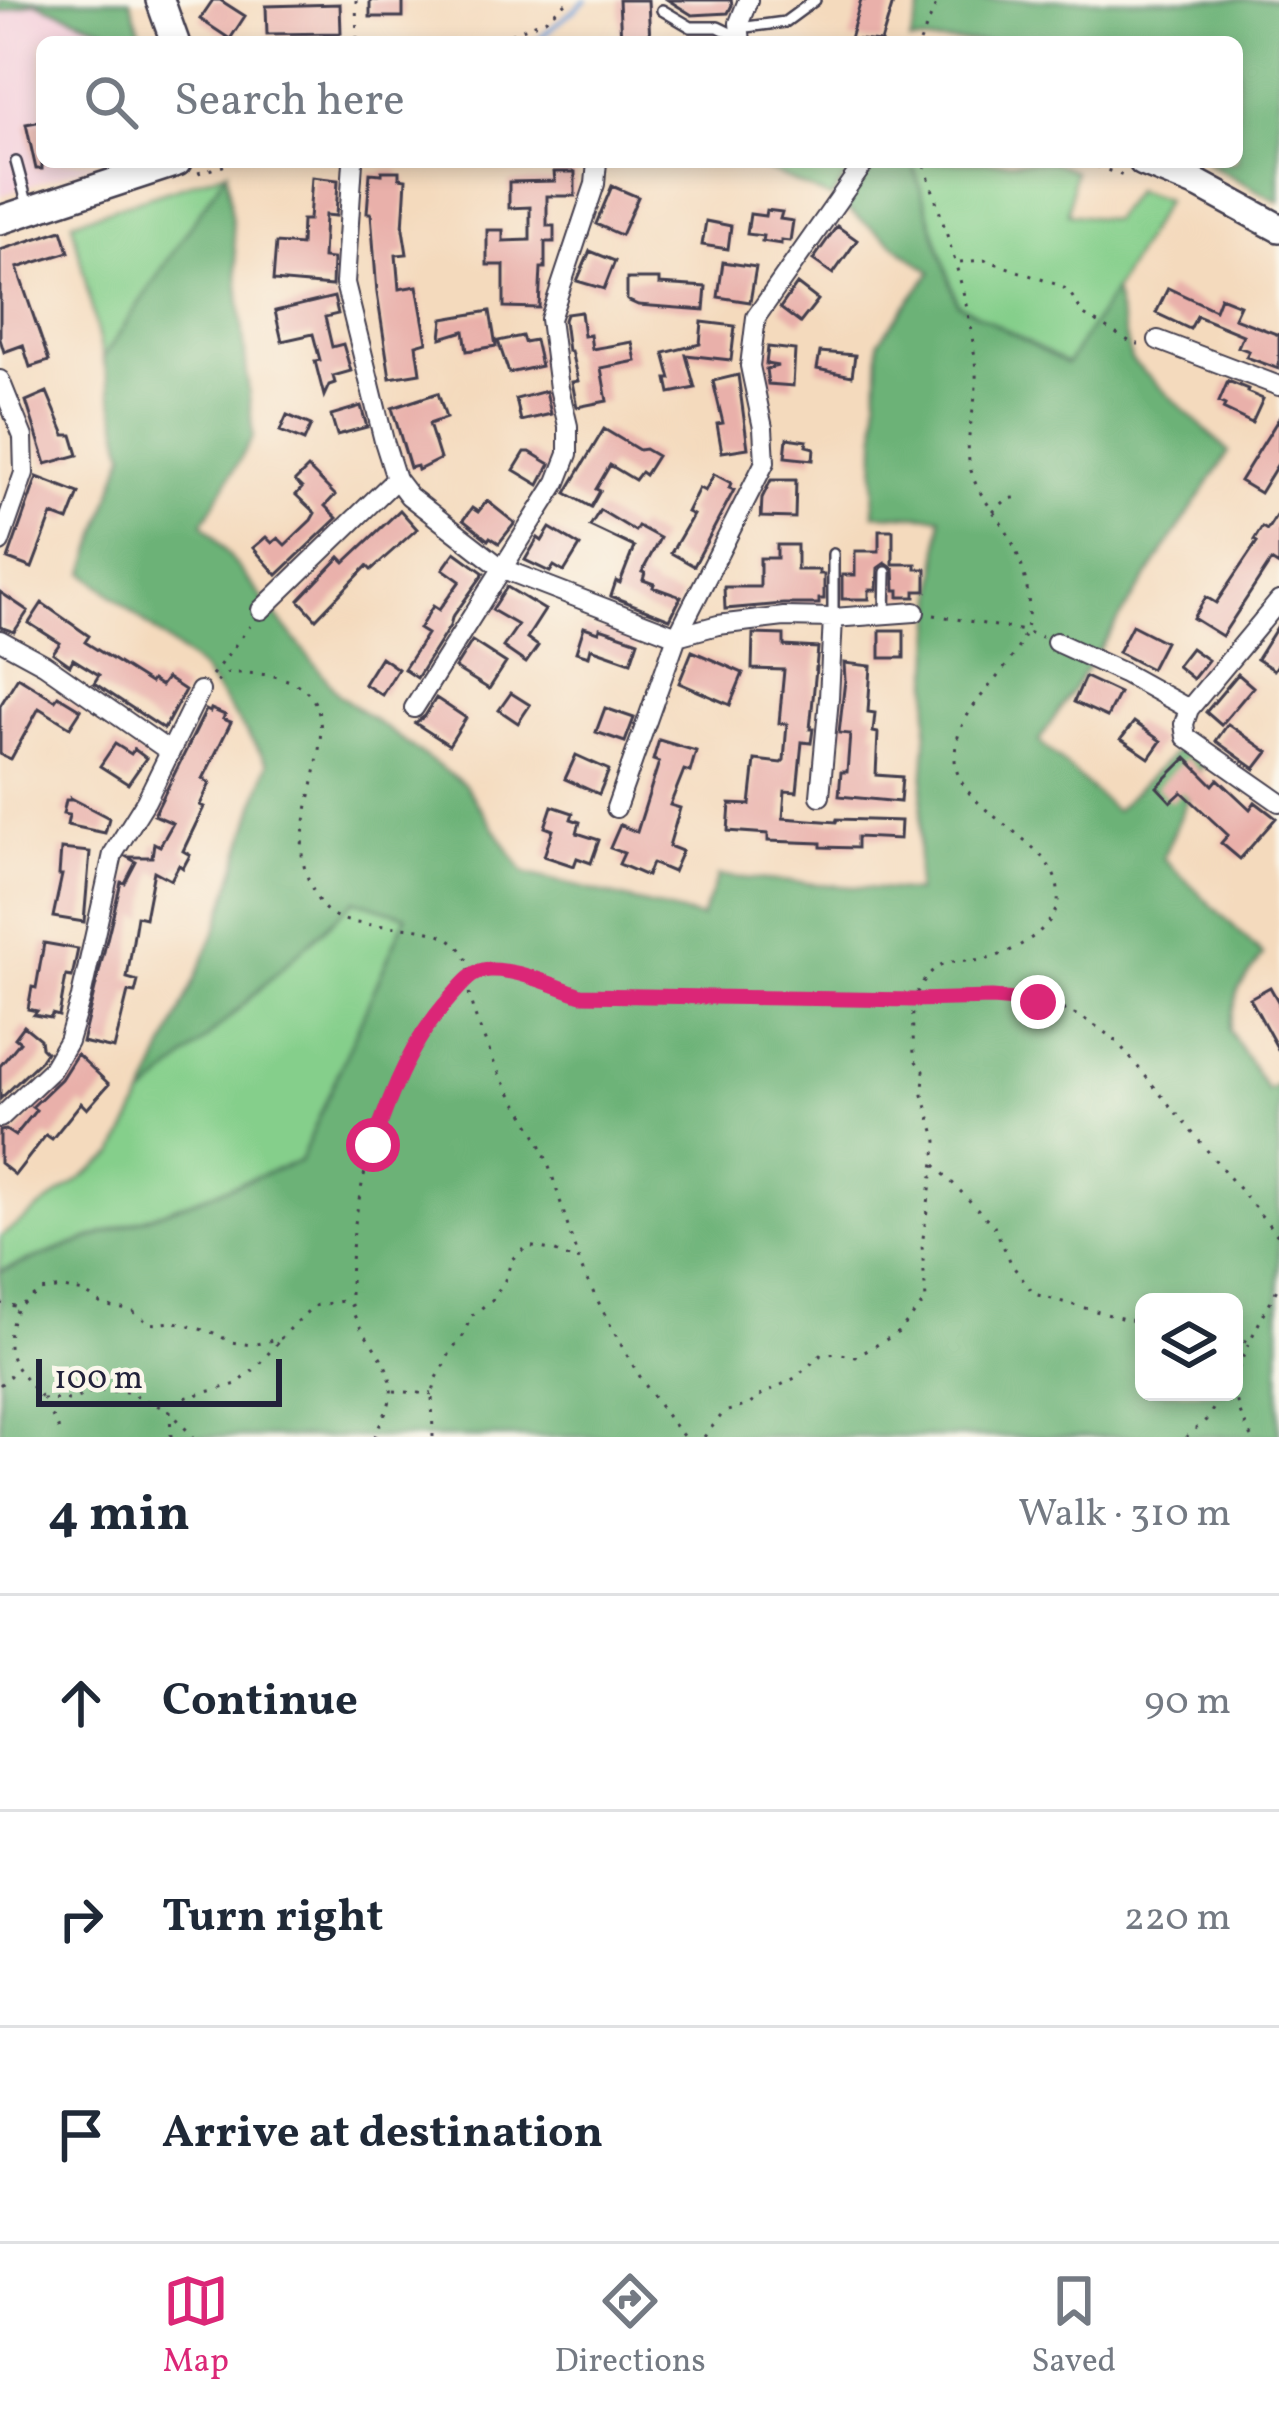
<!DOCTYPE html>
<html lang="en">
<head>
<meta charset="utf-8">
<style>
  :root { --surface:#fff; --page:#f6f6f7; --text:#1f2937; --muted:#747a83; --line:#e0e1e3; --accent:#db2777 }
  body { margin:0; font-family:Vollkorn,serif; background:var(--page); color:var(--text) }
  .controls { position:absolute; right:36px; bottom:36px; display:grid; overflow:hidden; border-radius:18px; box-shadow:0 6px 18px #0003 }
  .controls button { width:108px; height:108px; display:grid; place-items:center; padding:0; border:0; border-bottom:3px solid var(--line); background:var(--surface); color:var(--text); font:60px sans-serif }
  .scale { position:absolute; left:36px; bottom:30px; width:246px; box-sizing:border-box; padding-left:12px; border:6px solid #22223b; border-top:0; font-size:33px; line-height:42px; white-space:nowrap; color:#22223b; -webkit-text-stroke:9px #fbf7ec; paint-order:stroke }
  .stop { position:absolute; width:36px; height:36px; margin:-27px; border:9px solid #db2777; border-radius:50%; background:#fff }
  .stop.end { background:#db2777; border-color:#fff; box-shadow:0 3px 12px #0008 }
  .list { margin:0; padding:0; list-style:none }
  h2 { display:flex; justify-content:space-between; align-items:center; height:156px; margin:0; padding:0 48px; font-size:51px }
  h2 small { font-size:39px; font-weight:400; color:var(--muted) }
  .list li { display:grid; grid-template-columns:78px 1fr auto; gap:36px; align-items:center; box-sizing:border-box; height:216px; padding:0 48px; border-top:3px solid var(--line) }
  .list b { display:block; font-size:45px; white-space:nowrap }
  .list em { font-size:39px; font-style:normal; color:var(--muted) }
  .icon { flex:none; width:66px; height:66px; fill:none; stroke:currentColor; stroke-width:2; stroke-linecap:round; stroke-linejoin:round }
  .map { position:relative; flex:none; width:1279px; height:1437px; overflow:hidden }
  .search { position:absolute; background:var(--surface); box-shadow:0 6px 18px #0003; left:36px; right:36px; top:36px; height:132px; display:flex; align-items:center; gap:30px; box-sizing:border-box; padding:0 42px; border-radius:18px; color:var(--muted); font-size:45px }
  .sheet { height:804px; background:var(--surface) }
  nav { display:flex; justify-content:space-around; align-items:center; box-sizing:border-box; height:168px; border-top:3px solid var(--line); background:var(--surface); font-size:33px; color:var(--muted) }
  nav a { display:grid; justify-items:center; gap:6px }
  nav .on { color:var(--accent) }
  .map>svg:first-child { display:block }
  .built { fill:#f4cfdc }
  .green { fill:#85cf8b; stroke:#547863; stroke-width:3 }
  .forest { fill:#6cb277; stroke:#476a59; stroke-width:3; fill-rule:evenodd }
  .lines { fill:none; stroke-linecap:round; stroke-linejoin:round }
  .stream { stroke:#6c9ed7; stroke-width:4.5 }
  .building { fill:#e9b0aa }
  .lane-casing { stroke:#423e4e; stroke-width:14 }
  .street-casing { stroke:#423e4e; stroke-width:22 }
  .secondary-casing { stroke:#423e4e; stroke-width:32 }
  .path { stroke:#423e4e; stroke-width:3; stroke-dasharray:3 9; stroke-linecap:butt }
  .lane { stroke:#fff; stroke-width:9 }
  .street { stroke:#fff; stroke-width:18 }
  .secondary { stroke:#fff; stroke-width:27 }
  .route { stroke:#db2777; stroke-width:15 }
</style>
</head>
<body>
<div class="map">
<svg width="1279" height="1437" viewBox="0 0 1279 1437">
  <rect width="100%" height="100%" fill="#fbf7ec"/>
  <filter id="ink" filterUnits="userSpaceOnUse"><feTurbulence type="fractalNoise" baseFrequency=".00833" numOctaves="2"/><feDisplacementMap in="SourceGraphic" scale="24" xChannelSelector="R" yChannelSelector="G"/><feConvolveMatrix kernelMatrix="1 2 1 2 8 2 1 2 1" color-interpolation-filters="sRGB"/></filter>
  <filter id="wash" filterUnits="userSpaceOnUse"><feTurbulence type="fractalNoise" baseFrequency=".004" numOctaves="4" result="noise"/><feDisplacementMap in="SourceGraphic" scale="48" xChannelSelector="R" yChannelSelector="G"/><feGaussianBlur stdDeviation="2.7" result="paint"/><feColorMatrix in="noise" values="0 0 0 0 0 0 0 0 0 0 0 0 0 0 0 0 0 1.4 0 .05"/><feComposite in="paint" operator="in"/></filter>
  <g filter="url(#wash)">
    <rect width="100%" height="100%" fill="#f4dabd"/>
    <path class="built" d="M35,2l102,40h-95v120h58l-100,34v-183z"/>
    <path class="green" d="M749,162h107l-25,36z
      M912,162h140l22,9 -6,43 44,6 23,-30 31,10 -52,91 -46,73 -111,-61z
      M227,171l-124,187 -31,-136z
      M355,900l52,15 -107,246 -300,110v-34l115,-83 28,-56z"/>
    <path class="forest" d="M0,0h130l14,42h-7l-101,-40 -36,11z
      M923,0h356v202l-74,-40h32v-120h-327z
      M877,162h35l45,141 110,61 47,-73 17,69 98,92 -190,289 76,70 66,-65 22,17 -40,95 100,97 -25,35 -9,40 39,61 11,-7v353h-1279v-165l300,-111 106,-245 -51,-16 -212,198 75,-172 50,-163 -67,-94 -116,-96 40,-120 -22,-95 124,-187 26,266 -50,86 136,172 126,90 59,88 177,45 17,-42 198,16 25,-375 -67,-3 5,-173 52,-69 -86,-64zM1144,1302h90v90h-90z"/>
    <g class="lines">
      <path class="stream" d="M535,42l51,-42"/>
    </g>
    <g id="blocks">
      <path class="building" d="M213,0h7l25,16 -15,23 -30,-20z
        M370,0h33v17h-33z
        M619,0h29l2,42h-29z
        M668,0h63l1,5 -4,8 -36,2z
        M861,0h33l-13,42 -31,-3z
        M340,4l1,29 -74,1 -1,-28z
        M42,121v48h-6l-10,-45z
        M382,171h17v7l7,1 -3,50 4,25 -11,1 3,34 18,-3 10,56 -11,3 4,28 -30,5 -13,-85 -6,-80h-4l3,-40 12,1z
        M554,172h21v24h-28v30h7v16h-9v26h-4l-2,40 -35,-1v-42h-17v-35h16v11l27,-1v-33l-21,1v-26l46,-1z
        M312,177l26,3 -2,36 -11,-1 -2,43 10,1 -1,27 -59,-5 3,-38 25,2 1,-25h7z
        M612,186l26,11 -17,38 -25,-11z
        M766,210l16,2 -2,7 13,2 -3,20 -9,-1v4l-19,-3 1,-5 -16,-2 3,-20 15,2z
        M706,221l25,5 -3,23 -26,-4z
        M837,226l20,14 -24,34 -20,-14z
        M62,230l7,22 -52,16 32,93 -19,6 -7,-22 -19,7 -4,-13v-89z
        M590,251l25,10 -11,28 -27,-8z
        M723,262l33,5 -6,35 -32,-5z
        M627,279h32v5l47,3 -2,23 -66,-5 -11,-5z
        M797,284l21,16 -18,23 -20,-15z
        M1168,288l47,22 5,-13 20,8 -6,13 45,17v34l-33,-12 3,-6 -11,-4 5,-12 -46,-19 -7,13 -34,-16z
        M334,297l4,17 -13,3 7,30 11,-3 8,27 -18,5 2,7 -6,2 -5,11 -9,-35 5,-1 -7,-26 -31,7 -7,-30z
        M490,311l6,35 -29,5 -3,-20 -23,7 2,-19z
        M581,312l3,24 6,-1 2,14 40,-7 4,19 -35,7 6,33 -30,6 -5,-25 6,-1 -7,-30h-3l-4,-31 2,-6z
        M702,322l33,4 -4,34 -45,-5 9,33 -25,5 -3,-14h4l-7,-26 36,-9z
        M522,336l2,6 11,-2 6,26 -32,7 -11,-32z
        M768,347l27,3 -2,36 -25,-2 -2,-15 12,-3 -12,-2z
        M820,352l35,3 -3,21 -35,-7z
        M738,375l10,73 -26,4 -5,-28 6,-1 -10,-42z
        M1228,381l20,8 -1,3 16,7 -11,24 -29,-14 2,-4 -6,-3z
        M546,391l5,23 -30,7 -5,-22z
        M47,392l18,43h7l6,20 -32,9 -20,-63z
        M438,393l8,25 -17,6 11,35 -22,11 -1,-4 -7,2 -18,-60z
        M361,406l6,21 -30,8 -6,-20z
        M287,415l24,10 -7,16 -24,-10z
        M1279,418v44l-19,31 -20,-12z
        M604,429l35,21 6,-1 12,7 -12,19 -4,-3 -6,8 -25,-15 -14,24 4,2 -9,16 -25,-14z
        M787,438l20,3 -1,5 8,2 -1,12 -28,-3z
        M525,452h5l20,12 -11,21 -25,-15z
        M308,468l27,27 -10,11 12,12 -60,57 -24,-27 13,-11 6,6 6,-5 7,7 26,-25 4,-7 -19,-18 6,-7 -7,-7z
        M714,474l17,9 -2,5 5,2 -40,76 -23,-13 22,-38 -6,-3 12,-24 6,3z
        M37,477l42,16 -11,28 -16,-6 -20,53 -24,-9z
        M771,480h25l-1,38 -34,-1 1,-19z
        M487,501l28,22 -16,20 -9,-6 -2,3 -25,-20 9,-12 6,4z
        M400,510l17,19 -46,41 -4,-4 -51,53 -17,-19 41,-43 5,5z
        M600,510l35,21 3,-5 22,12 -18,34 3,1 -2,7 11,4 -1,3 28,10 -11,22 -59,-23 5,-15 4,2 14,-36 -44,-21z
        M1279,511v55l-8,-5 -49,75 -29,-18 13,-21 10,6 41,-61 -3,-2 8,-13 5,3z
        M550,528l30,18 -16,26 -10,-6 -4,6 -25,-12 13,-22 4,3z
        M879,530h14v34h23v5h10v22h-11v6h-16v-7h-4l-1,-21 -9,-6 -7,5 -1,22h-8v9h-27v-24h13v-24h24z
        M777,545h20v25h22v4h5v25h-5v5h-36l-58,5 -1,-22h36v-29h17z
        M455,552l29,21 -32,45 -2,8 -33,52 -13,-9 23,-35 -8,-5 14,-23 6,4 21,-29 -17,-12z
        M507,587l38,23 -18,28 11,8 -12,17 -23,-16 15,-22 -26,-15z
        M0,592l28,19 -14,21 -14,-5z
        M42,603l47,33 -4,6 65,41 2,-3 9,6 6,-8 18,12 -21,39 -70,-46 5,-8 -26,-16 -3,6 -17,-12 7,-10 -31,-20z
        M1279,624v39l-5,7 -17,-11z
        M1132,625l33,17 -14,27 -33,-17z
        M584,627l15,5 1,-4 38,13 -7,21 -40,-14 -2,8 -13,-4z
        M880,630h24v28h-24z
        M753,634l31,1v11l34,2 -8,81h3l-2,14 -9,-1 -5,50 -12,-1 -2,27 53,4 1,-3 64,2 -1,18 -43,-2v11l-36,-1v-4l-53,-2v-7l-40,-3 2,-27 20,1 5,-45 26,3 3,-3 3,-36 -8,-1 5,-53 -32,-1z
        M472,641l34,22 -17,26 -34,-21z
        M1191,648l17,12 -15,19 -16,-13z
        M692,651l51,22 -13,32 -51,-22z
        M381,657l17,12 -16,26 -18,-11z
        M844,663l27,3 -3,46 7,1 -2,19 5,1 -2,42 26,2 -2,25 -61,-6 2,-24h6l3,-38 -11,-1 6,-53z
        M1238,674l15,13 -32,38 -15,-13z
        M18,677l37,23 3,-4 23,14 -11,17 -31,-19 -28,51 -11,-5v-48z
        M1085,677l34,16 -12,24 -33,-15z
        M511,693l19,12 -12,18 -19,-13z
        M436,698l30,20 -17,27 -34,-22 10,-7z
        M605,708l29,10 -9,24 -29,-10z
        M211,709l14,6 -2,4 8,3 -28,57 7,4 -10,22 4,2 -21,44 7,4 -7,13 -4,-3 -8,15 -17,-9 -9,47 -8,-2 -10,62 11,3 -3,12 -7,-1 -14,57 -32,-7 39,-160 4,1 11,-21 -9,-5h25l2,-14 6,3 13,-23 -19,-8 52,-105 4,2z
        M1134,722l27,19 -12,17 -28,-19z
        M1228,724l40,28 -13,17 -39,-28z
        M659,740l37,11 -6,21 -6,-2 -14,35 10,3 -11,38 13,5 -9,21 -21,-9 -5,13 -28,-12 5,-11 -14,-5 10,-23 17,7 22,-70 -6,-2z
        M115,744l16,10 3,-5 12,9 -18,26 -28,-18z
        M576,755l33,15 -10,24 -34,-15z
        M1186,758l27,27 5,-6 32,30 5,-7 21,16 -36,41 -19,-16 7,-8 -46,-43 -11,10 -14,-15z
        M71,798l38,20 -4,15 -38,-8 2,-10 -6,-1 3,-14h5z
        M552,806l21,7 -2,6 9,3 -3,11 22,7 -8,23 -14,-5 -3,8 -30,-10 9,-26 -8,-3z
        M61,849l29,3 -6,70 -31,-5 9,-42h-3z
        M44,943l34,6 -6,28 -6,-1 -7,40 -7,-2 -1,4 -17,-3 3,-4 -9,-2 4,-22 4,1z
        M1270,987l9,16v48l-29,-53z
        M24,1026l16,13 1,8 5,5 -6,9 -40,38v-33l20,-24 -5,-4z
        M77,1054l32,30 -22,25 -6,-6 -29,36 -6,-4 -31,40 -15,-12v-32l6,-1 9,6 21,-26 -4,-3 29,-28z"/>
    </g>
  </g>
  <g filter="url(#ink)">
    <use href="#blocks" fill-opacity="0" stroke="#423e4e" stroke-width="3"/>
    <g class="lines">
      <g class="lane-casing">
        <path id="lane" d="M662,10l29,17h27l23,11
          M739,28l46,-6 30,-22
          M16,162l12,44
          M833,554v64
          M885,614l1,-42"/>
      </g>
      <g class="street-casing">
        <path id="street" d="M741,42l-2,-19 9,-23
          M353,162l-8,121 39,158 12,38 13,17 94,73 174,67 41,-11 66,-8 49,1 82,-6
          M1158,340l121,46
          M0,380l23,57 1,36 -24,69
          M1279,601l-90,108 -5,15 2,13 93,65
          M261,610l135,-131
          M0,640l44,24 125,87
          M1056,642l68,31 65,36
          M414,708l143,-226 11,-28v-28l-9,-38 -9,-69 45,-135 2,-22
          M820,796l9,-98 4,-80
          M616,808l61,-172 88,-174 -2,-34 -13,-62 6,-49 109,-155
          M0,1118l51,-48 17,-29 13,-44 32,-143 33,-53 54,-110"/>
      </g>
      <g class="secondary-casing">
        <path id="secondary" d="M160,0l15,42
          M1143,162l57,23 79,43
          M0,220l177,-58"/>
      </g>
      <path class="path" d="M356,0l1,42
        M489,42l56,-22 25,-20
        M920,42l18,-42
        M1085,162l41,15
        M198,173l39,-11
        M960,262l26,-2 72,25 10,5 16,25 50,29h5
        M993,512l14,-13 14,-2
        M934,615l90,16 18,6
        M212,675l38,-49
        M217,682l11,-9c144,-4 78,91 74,175 -1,16 8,38 16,52 24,45 119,7 146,54 9,16 3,29 6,44 4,20 15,41 22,60 11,28 32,52 45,79 18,39 27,81 41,121 5,17 15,33 23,49 24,47 49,90 83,130
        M935,1165l59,61 18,39 22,29 94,26 16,1
        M0,1303l19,4 21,-16 23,-3 21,4 19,13 29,6 18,13 25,-2 39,11 17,9 21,3 29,-7 32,-32 35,-6
        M17,1310c-17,42 -6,52 21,84 11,13 17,29 25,43
        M1234,1334l14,8
        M0,1385l16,-15
        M394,1391l38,3
        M42,1399l30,1 24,-10 31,2 43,19 23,26
        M171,1437l-1,-26 7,-11 60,-16 20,-17 21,-25
        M374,1437c6,-13 15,-28 17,-42 5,-38 -40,-61 -41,-99 -1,-97 33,-226 99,-298 8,-8 16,-21 27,-25 27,-10 79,13 105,22l411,3c54,4 84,9 126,45l161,194
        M433,1437l-1,-43 5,-16 15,-29 11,-13 8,-20 21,-16 13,-20 7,-21 16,-13 23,4 25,11
        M704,1437l20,-25 25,-7 12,-10 34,-17 26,-23 16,-2 19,4 43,-25 27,-32 -4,-55 15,-104 -14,-46 1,-24 -10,-12c0,-19 -4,-46 2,-64 5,-12 17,-29 30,-32 12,-3 25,-1 37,-3 26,-5 72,-30 75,-59 7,-62 -102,-85 -103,-142 -1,-60 68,-86 73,-143 3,-25 -7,-58 -19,-80 -11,-21 -30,-39 -37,-62 -11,-32 6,-67 4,-100 -4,-74 -31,-142 -52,-212
        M1186,1437l20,-17 18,-28
        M1252,1437c-8,-14 -15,-29 -17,-45 -3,-26 32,-82 44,-107"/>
      <use href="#lane" class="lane"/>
      <use href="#street" class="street"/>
      <use href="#secondary" class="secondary"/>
    </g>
  </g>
  <g class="lines" filter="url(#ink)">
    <path class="route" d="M373,1145c19,-55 39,-106 79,-149 12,-13 19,-25 38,-26 27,-1 66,16 91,25l333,5 78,-2 46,4"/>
  </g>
</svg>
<div class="controls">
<button><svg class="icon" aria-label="layers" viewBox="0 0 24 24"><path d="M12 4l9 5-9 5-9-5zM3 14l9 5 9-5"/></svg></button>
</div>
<div class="scale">100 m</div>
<div class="stop" style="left:373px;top:1145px"></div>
<div class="stop end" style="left:1038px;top:1002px"></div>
<div class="search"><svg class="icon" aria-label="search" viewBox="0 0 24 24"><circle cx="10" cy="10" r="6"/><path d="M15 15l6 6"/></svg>Search here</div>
</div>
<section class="sheet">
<h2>4 min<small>Walk · 310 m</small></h2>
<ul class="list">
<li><svg class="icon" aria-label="ahead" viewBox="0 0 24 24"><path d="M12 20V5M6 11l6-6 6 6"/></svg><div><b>Continue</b></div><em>90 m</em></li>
<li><svg class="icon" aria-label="right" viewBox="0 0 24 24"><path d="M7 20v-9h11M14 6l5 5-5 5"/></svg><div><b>Turn right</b></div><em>220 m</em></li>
<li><svg class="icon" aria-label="arrive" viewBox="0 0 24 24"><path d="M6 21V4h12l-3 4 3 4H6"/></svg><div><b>Arrive at destination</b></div></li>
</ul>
</section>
<nav>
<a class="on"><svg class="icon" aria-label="map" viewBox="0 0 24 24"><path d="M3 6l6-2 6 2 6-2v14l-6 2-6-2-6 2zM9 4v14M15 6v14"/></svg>Map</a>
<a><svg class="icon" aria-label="directions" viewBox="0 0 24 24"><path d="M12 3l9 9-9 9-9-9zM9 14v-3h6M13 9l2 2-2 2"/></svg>Directions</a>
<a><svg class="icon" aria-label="saved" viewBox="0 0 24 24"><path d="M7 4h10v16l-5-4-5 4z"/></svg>Saved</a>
</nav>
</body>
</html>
